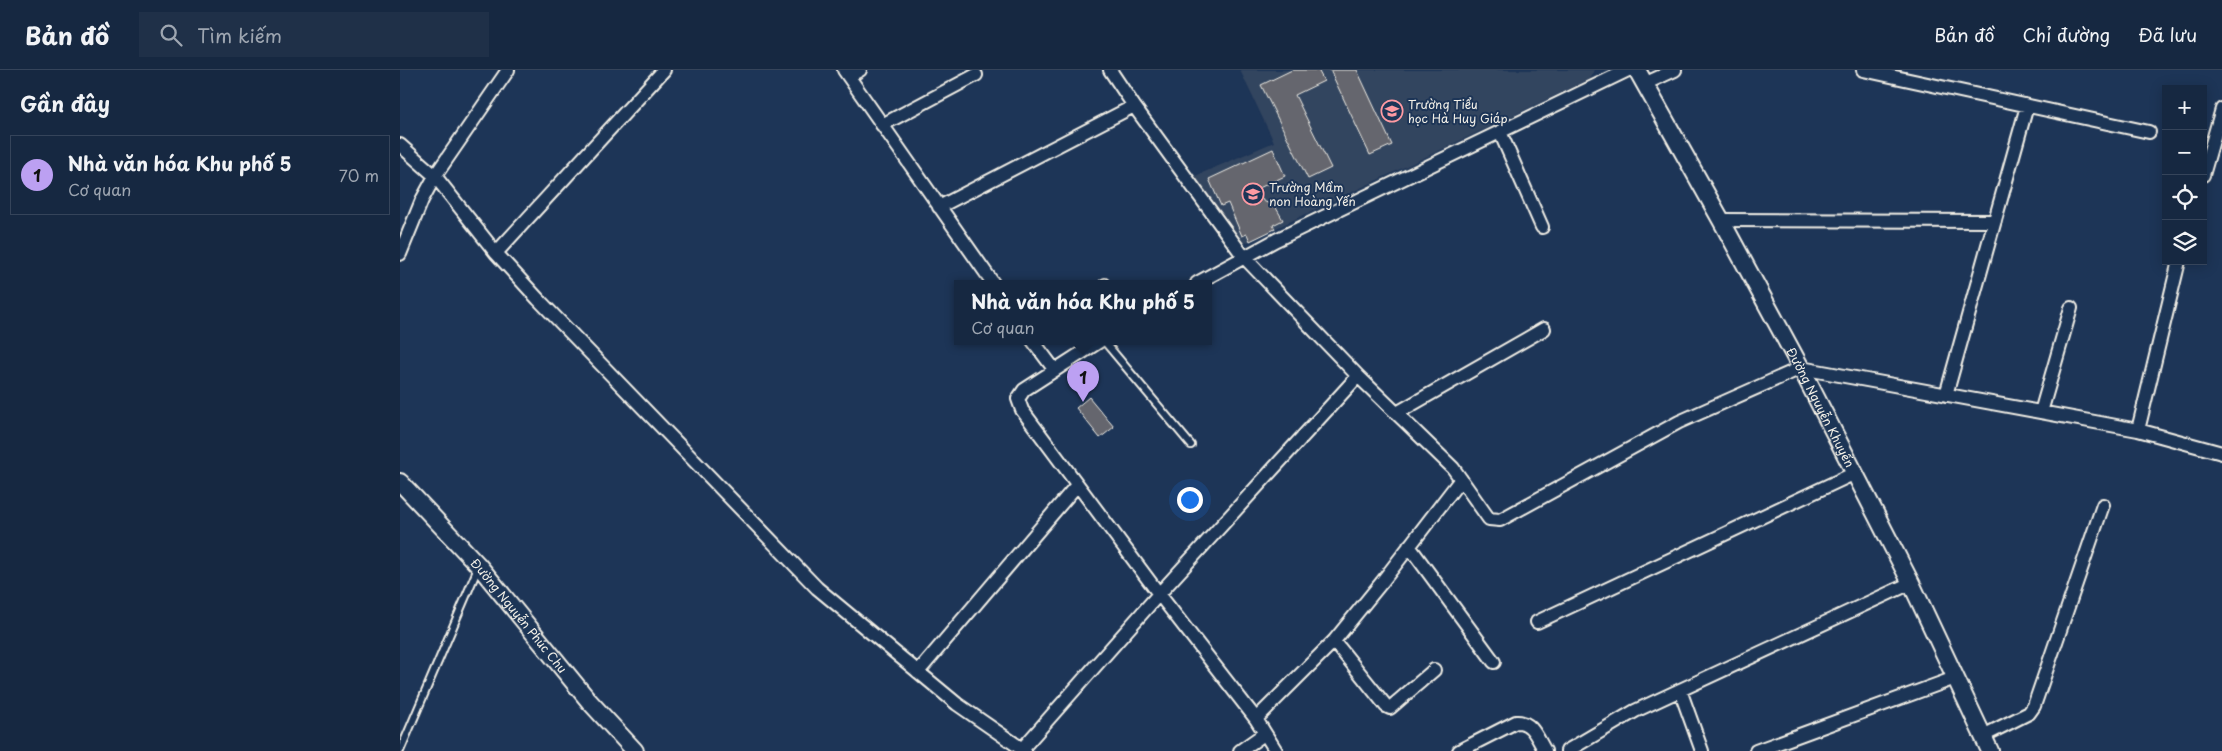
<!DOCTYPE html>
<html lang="vi">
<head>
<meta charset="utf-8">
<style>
  :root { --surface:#162841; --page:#1f3048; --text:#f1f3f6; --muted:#9ea6b1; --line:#35445a; --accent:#bca0f2 }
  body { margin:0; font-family:"Playpen Sans",sans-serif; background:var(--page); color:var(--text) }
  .controls { position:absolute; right:15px; top:15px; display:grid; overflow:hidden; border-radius:0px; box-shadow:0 2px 12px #0003 }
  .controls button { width:45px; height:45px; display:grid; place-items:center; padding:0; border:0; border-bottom:1px solid var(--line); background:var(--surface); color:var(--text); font:25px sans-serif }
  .you { position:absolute; left:789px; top:429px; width:18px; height:18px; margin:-12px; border:4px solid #fff; border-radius:50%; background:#1a73e8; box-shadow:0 0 0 8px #1a73e833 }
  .badge { display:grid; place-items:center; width:32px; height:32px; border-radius:50%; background:var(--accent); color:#111; font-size:16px; font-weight:700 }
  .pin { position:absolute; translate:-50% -41px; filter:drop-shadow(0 1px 2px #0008) }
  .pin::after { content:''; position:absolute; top:26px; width:18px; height:15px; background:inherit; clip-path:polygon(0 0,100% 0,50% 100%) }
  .popup { position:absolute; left:554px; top:210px; width:258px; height:65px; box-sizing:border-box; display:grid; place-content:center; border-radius:0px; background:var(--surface); filter:drop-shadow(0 1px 4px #0005); font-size:16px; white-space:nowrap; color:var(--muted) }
  .popup b { font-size:19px; color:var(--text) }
  .popup::after { content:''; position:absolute; left:50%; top:100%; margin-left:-10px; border:10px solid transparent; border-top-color:var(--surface) }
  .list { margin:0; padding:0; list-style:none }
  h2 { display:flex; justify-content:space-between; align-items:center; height:65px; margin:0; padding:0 20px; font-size:21px }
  h2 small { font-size:16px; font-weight:400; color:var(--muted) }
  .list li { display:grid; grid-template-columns:32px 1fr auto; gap:15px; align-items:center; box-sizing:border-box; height:80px; margin:0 10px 10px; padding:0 10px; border:1px solid var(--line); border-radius:0px }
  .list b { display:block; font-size:19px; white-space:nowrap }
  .list p { margin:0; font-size:16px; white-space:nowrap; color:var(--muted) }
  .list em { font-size:16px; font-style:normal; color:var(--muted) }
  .icon { flex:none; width:28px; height:28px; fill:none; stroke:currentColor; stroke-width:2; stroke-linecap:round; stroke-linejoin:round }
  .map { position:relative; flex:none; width:1822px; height:681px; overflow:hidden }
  header { display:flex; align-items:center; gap:30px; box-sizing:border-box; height:70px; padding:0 25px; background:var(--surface); border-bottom:1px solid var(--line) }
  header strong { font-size:24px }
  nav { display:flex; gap:28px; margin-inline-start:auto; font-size:18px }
  .search { width:350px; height:45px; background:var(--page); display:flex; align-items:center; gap:12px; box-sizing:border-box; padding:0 18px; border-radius:0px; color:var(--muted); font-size:19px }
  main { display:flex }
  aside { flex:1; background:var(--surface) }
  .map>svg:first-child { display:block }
  .built { fill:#33445e }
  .building { fill:#65666e; stroke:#f4f1e8 }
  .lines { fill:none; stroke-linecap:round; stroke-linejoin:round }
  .service-casing { stroke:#f4f1e8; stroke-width:10 }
  .minor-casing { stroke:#f4f1e8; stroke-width:16 }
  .tertiary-casing { stroke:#f4f1e8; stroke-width:20 }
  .service { stroke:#1d3557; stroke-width:6 }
  .minor { stroke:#1d3557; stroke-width:12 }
  .tertiary { stroke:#1d3557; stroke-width:16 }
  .labels { text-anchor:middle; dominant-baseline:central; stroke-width:4; stroke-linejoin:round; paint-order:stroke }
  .poi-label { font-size:12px; fill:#f4f1e8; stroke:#1d3557; text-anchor:start }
  .street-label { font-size:12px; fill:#f4f1e8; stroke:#1d3557 }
</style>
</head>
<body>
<header>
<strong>Bản đồ</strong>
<div class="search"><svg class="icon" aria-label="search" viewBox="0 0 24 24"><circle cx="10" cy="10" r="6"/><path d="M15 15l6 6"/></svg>Tìm kiếm</div>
<nav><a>Bản đồ</a><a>Chỉ đường</a><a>Đã lưu</a></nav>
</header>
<main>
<aside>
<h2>Gần đây<small></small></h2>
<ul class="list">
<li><span class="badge">1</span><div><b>Nhà văn hóa Khu phố 5</b><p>Cơ quan</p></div><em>70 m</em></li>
</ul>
</aside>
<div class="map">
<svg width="1822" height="681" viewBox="0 0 1822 681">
  <rect width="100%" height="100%" fill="#1d3557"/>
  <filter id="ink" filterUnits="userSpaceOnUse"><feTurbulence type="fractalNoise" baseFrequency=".02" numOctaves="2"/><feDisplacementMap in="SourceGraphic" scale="10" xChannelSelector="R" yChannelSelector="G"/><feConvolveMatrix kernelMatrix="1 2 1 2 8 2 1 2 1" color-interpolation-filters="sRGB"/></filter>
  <g filter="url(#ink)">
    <path class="built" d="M840,0h354l-4,9 -347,165 -50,-67 81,-35z"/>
    <path class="building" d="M892,0h26l6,11 -29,14 36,73 -23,11 -47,-94z
      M930,0h27l35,75 -22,10z
      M873,79l12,27 -28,13 6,12 12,5 8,14 -10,5 2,4 -25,12 -3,-7 -5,2 -14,-33 -7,3 -12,-27z
      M689,327l25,30 -14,11 -24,-30z"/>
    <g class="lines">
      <g class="service-casing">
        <path id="service" d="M703,213l2,-1
          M704,271l87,104
          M0,681l78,-183"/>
      </g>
      <g class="minor-casing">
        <path id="minor" d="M444,0l149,213
          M710,0l24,36 110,151 114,119 95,92 36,51 11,1 179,-98 122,-54 337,62 84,23
          M1463,0l286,62
          M449,6l11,-6
          M1244,14l31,-14
          M482,55l94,-50
          M1100,62l42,95
          M0,75l35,31 61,77 42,46 279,289 140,116 68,47
          M1803,105l19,-66
          M539,137l195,-101
          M1321,150l274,1
          M96,183l168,-183
          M0,184l22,-54 13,-24 73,-106
          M797,213l79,-43 352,-170
          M633,271l21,28
          M700,271l-76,49 -6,9 4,11 137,184 97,125 20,32
          M1546,325l81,-289
          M1641,342l30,-104
          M997,343l147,-84
          M1738,360l41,-169
          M1009,476l85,116
          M1137,552l316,-148
          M934,571l52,65 4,2 44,-38
          M518,602l159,-187
          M1280,620l22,61
          M856,649l78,-78 48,-59 79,-103
          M1583,666l46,-23 5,-7 69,-201
          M622,679l137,-155 199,-218
          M840,681l24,-17
          M1059,681l57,-29c16,-1 21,16 29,29
          M1167,681l68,-40 276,-128
          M1356,681l199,-73"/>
      </g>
      <g class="tertiary-casing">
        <g id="tertiary">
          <path id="s1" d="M1237,0l84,150 80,148 110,215 79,168"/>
          <path id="s2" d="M0,412l79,84 110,135 46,50"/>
        </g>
      </g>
      <use href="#service" class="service"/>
      <use href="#minor" class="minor"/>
      <use href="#tertiary" class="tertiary"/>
    </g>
  </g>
  <defs>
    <g id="school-ring" transform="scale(1.125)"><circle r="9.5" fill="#1d3557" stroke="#ff9aa2" stroke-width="1.5"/><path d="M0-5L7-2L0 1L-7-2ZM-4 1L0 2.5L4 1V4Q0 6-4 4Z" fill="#ff9aa2"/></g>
  </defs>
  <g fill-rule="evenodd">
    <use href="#school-ring" x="992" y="41"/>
    <use href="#school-ring" x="853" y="124"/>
  </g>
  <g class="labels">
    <g class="poi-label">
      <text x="1008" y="34">Trường Tiểu<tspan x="1008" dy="14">học Hà Huy Giáp</tspan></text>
      <text x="869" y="117">Trường Mầm<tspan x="869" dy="14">non Hoàng Yến</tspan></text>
    </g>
    <g class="street-label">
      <text stroke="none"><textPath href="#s1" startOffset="384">Đường Nguyễn Khuyến</textPath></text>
      <text stroke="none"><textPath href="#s2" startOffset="179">Đường Nguyễn Phúc Chu</textPath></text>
    </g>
  </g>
</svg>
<div class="controls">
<button>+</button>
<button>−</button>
<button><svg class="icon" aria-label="locate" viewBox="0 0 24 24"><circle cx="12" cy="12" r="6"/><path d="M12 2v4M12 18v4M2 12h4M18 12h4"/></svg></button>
<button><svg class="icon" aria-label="layers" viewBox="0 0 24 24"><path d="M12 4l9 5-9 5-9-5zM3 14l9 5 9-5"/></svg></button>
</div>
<div class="you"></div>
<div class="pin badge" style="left:683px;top:332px">1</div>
<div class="popup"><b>Nhà văn hóa Khu phố 5</b>Cơ quan</div>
</div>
</main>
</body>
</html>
